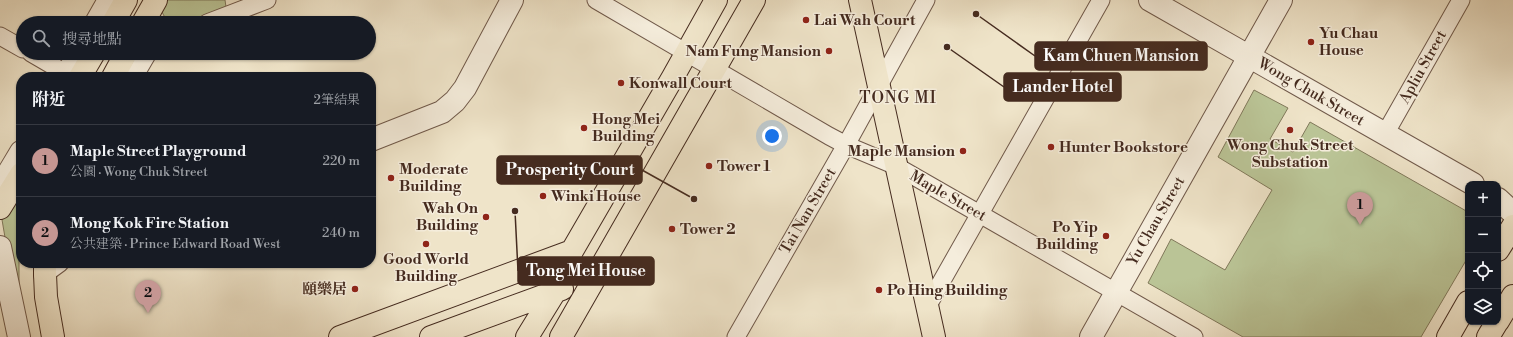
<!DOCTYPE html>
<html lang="zh-TW">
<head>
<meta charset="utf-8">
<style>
  :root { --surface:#171b24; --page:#20242c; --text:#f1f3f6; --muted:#9ea1a6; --line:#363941; --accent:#c59692 }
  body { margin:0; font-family:"Libre Bodoni","Noto Serif TC",serif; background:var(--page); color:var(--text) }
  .controls { position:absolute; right:12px; bottom:12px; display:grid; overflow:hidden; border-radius:8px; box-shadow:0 1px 3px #0004 }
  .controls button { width:36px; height:36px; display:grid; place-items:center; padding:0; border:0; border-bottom:1px solid var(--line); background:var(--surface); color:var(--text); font:20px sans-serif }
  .you { position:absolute; left:772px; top:136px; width:14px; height:14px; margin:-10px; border:3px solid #fff; border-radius:50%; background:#1a73e8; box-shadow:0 0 0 6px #1a73e833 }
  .badge { display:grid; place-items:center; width:26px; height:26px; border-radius:50%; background:var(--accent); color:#111; font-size:13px; font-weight:700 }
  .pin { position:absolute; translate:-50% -33px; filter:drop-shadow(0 1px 2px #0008) }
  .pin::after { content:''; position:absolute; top:21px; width:14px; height:12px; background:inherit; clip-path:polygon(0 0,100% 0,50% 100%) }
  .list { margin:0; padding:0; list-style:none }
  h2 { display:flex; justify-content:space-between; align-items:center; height:52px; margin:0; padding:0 16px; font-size:17px }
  h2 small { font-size:13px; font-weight:400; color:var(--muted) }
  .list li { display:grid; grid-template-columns:26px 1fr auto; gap:12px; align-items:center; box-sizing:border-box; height:72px; padding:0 16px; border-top:1px solid var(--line) }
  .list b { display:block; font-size:15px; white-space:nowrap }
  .list p { margin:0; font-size:13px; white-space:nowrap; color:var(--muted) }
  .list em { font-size:13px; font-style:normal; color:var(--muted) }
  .icon { flex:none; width:22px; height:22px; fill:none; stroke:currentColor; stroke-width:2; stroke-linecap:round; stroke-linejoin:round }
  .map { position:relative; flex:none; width:1513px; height:337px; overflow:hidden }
  .search { position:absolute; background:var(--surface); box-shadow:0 1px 3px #0004; left:16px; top:16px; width:360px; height:44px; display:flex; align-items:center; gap:10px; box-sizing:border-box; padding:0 14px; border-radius:22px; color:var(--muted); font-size:15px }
  .panel { position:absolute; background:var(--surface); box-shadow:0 1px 3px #0004; left:16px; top:72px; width:360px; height:196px; border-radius:16px }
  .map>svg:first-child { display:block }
  .green { fill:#bac496; stroke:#80785a }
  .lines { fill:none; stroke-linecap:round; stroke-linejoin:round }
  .minor-casing { stroke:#70594a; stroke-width:19 }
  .tertiary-casing { stroke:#70594a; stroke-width:24 }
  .primary-casing { stroke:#452b1f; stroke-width:24 }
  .trunk-casing { stroke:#452b1f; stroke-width:24 }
  .minor { stroke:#f5eddc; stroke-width:17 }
  .tertiary { stroke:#f5eddc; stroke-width:22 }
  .primary { stroke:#efe4c9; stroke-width:22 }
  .trunk { stroke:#efe4c9; stroke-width:22 }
  .poi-dot { fill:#8f2418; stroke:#f5eddc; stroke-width:1.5 }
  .labels { text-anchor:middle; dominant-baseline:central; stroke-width:3; stroke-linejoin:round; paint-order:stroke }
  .poi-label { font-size:15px; font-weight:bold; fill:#452b1f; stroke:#f5eddc; text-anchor:start }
  .street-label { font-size:15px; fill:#452b1f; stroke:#f5eddc }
  .neighbourhood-label { font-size:16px; letter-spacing:1px; fill:#452b1f; stroke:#f5eddc }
  .leader { fill:none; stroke:#452b1f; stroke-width:1.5 }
  .callout-dot { fill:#452b1f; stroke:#f5eddc; stroke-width:1.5 }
  .callout { fill:#452b1f; stroke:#452b1f; stroke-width:1.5 }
  .callout-label { font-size:16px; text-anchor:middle; font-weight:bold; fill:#fff }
</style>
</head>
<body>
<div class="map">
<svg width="1513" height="337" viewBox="0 0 1513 337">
  <rect width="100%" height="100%" fill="#efe4c9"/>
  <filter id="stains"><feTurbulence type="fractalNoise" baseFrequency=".005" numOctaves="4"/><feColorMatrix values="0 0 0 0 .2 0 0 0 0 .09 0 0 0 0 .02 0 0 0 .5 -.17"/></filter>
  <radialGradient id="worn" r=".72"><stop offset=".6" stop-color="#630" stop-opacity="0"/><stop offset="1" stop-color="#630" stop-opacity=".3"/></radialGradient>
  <path class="green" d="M163,0h62l1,7c-7,4 -14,10 -22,13 -5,3 -32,5 -37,0 -3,-3 -4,-7 -7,-11z
    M1254,90l34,18 -18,31 23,13 17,-30 158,90v45l-47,80h-178l-95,-54 23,-44 54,31 47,-80 -54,-33z
    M21,172v75l-2,13v29l-5,1 -14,-82z"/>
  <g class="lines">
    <g class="minor-casing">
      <path id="minor" d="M596,0l233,136 17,9 50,21 298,171
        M207,23l60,-23
        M0,36l23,13
        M31,53l36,21
        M134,77l14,-24
        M1385,134l76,-134
        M45,274l15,-11
        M927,307l174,-307
        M736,337l110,-192 80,-145"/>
    </g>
    <g class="tertiary-casing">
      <path id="tertiary" d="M1150,0l323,184
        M96,23l13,-23
        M65,77l14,-24
        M371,140l71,-28 13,-11 10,-13 47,-88
        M0,187l21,-35
        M1498,199l15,14
        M0,247l19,90
        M1091,337l190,-337"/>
    </g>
    <g class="primary-casing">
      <path id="primary" d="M860,0l74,337
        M1498,250l15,-24
        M45,274l1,23 7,40
        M1498,321l15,-25
        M340,337l232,-86
        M431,337l131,-48
        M527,337l29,-47 16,-39 101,-174 43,-77
        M561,337l193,-337
        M1448,337l20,-35
        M1488,337l9,-15"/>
    </g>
    <g class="trunk-casing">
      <path id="trunk" d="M113,23l13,-23
        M143,23l13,-23
        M80,77l14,-24
        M113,77l13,-24
        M0,208l21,-34
        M45,274v-11"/>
    </g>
    <use href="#minor" class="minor"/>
    <use href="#tertiary" class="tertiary"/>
    <use href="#primary" class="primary"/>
    <use href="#trunk" class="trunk"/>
  </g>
  <g class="poi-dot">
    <circle cx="806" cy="20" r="4"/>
    <circle cx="1311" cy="42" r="4"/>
    <circle cx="829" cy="51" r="4"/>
    <circle cx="621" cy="83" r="4"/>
    <circle cx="584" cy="128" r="4"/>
    <circle cx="1290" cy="130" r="4"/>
    <circle cx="1051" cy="147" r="4"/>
    <circle cx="963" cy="151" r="4"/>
    <circle cx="709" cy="166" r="4"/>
    <circle cx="391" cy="178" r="4"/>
    <circle cx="543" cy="196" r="4"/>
    <circle cx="486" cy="217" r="4"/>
    <circle cx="672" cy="229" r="4"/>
    <circle cx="1106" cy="236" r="4"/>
    <circle cx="426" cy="244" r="4"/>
    <circle cx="355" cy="289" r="4"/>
    <circle cx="879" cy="290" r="4"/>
  </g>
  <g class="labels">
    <g class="poi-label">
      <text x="814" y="20">Lai Wah Court</text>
      <text x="1319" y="33">Yu Chau<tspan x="1319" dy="17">House</tspan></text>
      <text x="821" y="51" text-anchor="end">Nam Fung Mansion</text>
      <text x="629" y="83">Konwall Court</text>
      <text x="592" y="119">Hong Mei<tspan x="592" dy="17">Building</tspan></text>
      <text x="1290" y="145" text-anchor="middle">Wong Chuk Street<tspan x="1290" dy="17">Substation</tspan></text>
      <text x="1059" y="147">Hunter Bookstore</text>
      <text x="955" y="151" text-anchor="end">Maple Mansion</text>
      <text x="717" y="166">Tower 1</text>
      <text x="399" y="169">Moderate<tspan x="399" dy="17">Building</tspan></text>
      <text x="551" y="196">Winki House</text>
      <text x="478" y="208" text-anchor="end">Wah On<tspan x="478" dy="17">Building</tspan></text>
      <text x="1098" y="227" text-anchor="end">Po Yip<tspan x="1098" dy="17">Building</tspan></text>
      <text x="680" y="229">Tower 2</text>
      <text x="426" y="259" text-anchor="middle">Good World<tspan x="426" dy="17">Building</tspan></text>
      <text x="347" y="289" text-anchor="end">頤樂居</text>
      <text x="887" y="290">Po Hing Building</text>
    </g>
    <g class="street-label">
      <text transform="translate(1423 67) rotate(-61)">Apliu Street</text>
      <text transform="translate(1311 92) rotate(30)">Wong Chuk Street</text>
      <text transform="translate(948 196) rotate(30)">Maple Street</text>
      <text transform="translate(808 211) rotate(-60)">Tai Nan Street</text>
      <text transform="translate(1156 221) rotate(-60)">Yu Chau Street</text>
    </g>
    <g class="neighbourhood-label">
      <text x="898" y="98">TONG MI</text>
    </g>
  </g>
  <path class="leader" d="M976 14L1035 56M947 47L1004 87M694 199L642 170M515 211L518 271"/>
  <g class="callout-dot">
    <circle cx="976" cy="14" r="4"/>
    <circle cx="947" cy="47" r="4"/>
    <circle cx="694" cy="199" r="4"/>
    <circle cx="515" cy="211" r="4"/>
  </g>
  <g class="callout">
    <rect x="1035" y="42" width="172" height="28" rx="4"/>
    <rect x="1004" y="73" width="117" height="28" rx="4"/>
    <rect x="497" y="156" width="145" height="28" rx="4"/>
    <rect x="518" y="257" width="136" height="28" rx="4"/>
  </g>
  <g class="callout-label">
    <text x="1121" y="61">Kam Chuen Mansion</text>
    <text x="1063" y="92">Lander Hotel</text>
    <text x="570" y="175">Prosperity Court</text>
    <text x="586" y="276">Tong Mei House</text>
  </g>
  <rect width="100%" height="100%" filter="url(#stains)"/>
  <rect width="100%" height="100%" fill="url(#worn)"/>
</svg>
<div class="controls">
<button>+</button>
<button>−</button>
<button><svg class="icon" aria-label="locate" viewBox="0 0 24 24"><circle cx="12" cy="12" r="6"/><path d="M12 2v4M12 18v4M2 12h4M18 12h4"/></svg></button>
<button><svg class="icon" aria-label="layers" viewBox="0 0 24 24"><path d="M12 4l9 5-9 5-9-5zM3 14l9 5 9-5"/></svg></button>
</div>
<div class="you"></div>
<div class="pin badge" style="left:1360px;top:225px">1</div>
<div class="pin badge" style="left:148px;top:313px">2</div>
<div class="search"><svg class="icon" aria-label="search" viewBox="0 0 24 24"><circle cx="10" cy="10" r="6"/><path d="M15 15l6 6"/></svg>搜尋地點</div>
<section class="panel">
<h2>附近<small>2筆結果</small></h2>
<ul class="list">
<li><span class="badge">1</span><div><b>Maple Street Playground</b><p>公園 · Wong Chuk Street</p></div><em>220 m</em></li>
<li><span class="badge">2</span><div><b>Mong Kok Fire Station</b><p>公共建築 · Prince Edward Road West</p></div><em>240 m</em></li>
</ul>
</section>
</div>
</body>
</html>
